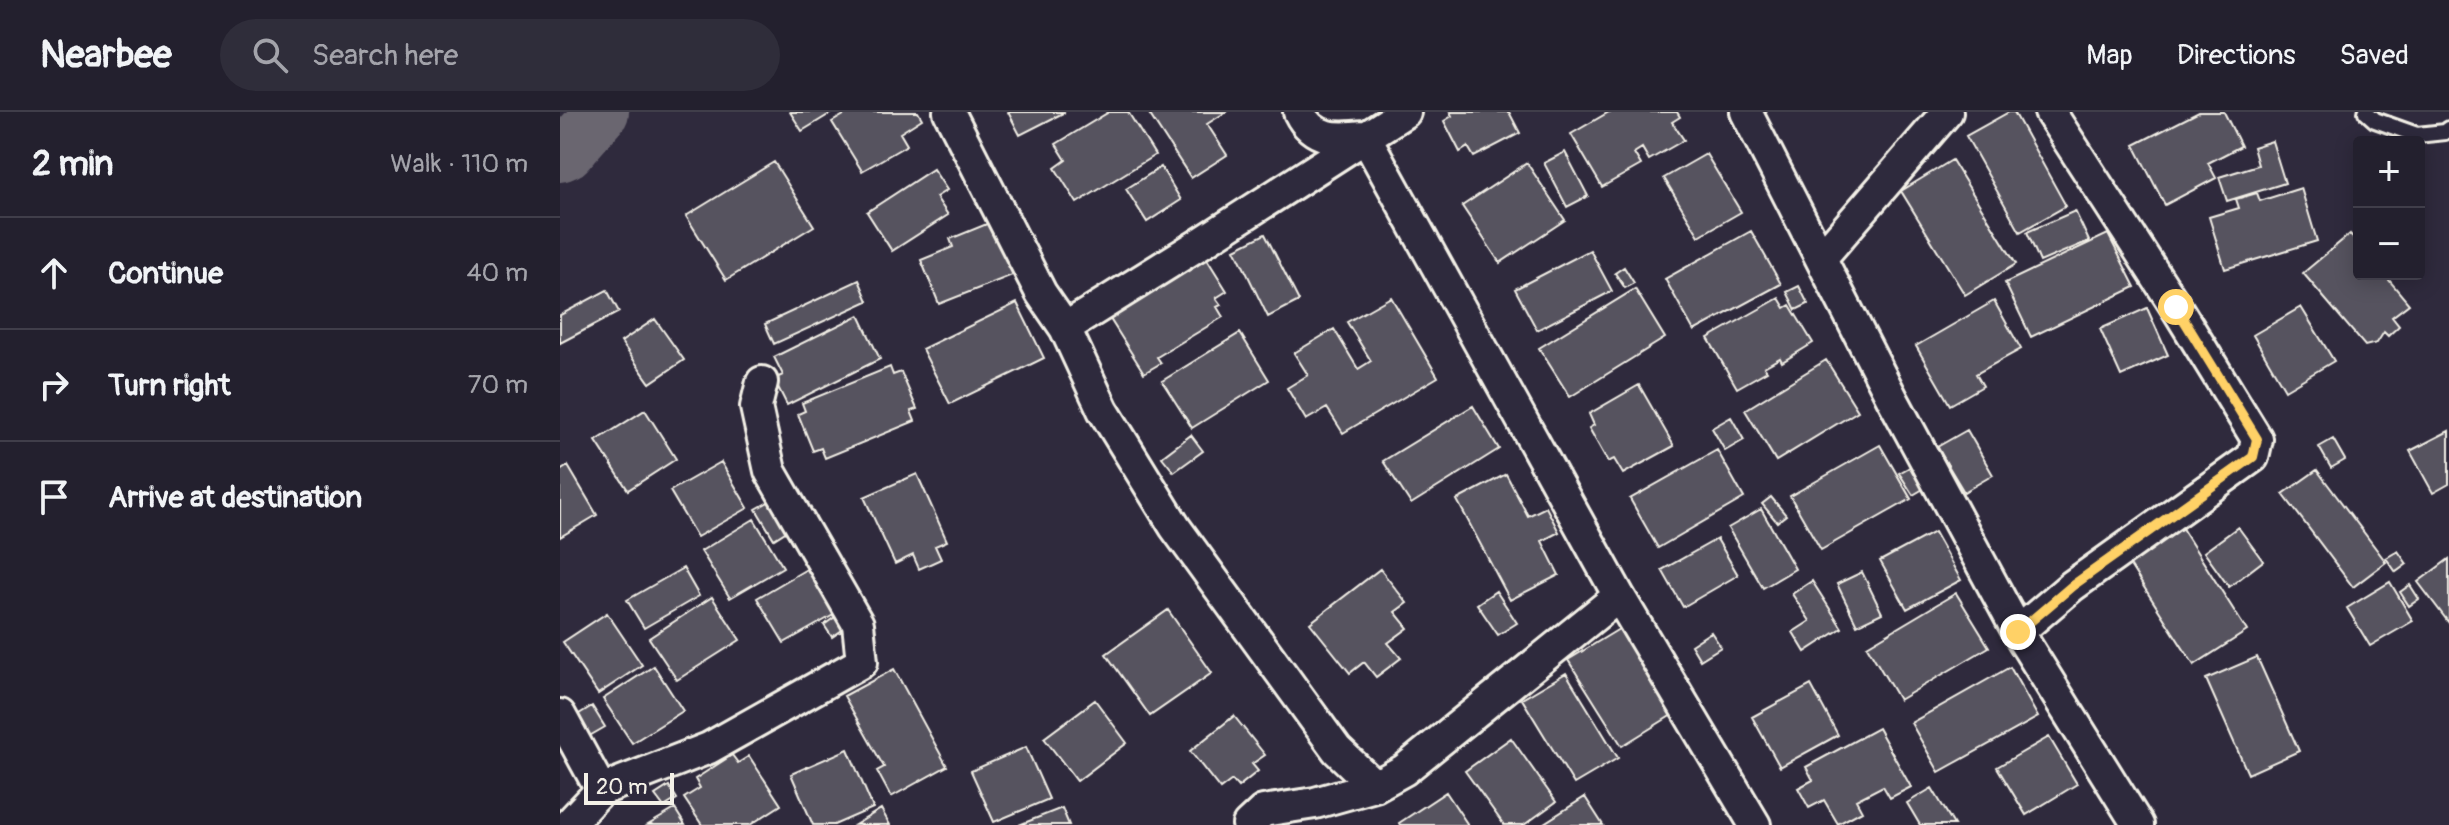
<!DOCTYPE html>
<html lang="en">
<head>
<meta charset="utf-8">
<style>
  :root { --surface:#23202e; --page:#2f2d3a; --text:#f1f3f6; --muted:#a3a3aa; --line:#403e4a }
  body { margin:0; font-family:Pangolin,sans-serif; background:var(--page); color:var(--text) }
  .controls { position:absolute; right:24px; top:24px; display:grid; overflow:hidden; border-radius:8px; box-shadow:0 4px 20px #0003 }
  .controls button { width:72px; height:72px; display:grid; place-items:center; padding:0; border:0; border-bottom:2px solid var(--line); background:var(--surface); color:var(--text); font:40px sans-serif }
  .scale { position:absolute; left:24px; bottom:20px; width:90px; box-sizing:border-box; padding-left:8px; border:4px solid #f4f1e8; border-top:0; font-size:22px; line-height:28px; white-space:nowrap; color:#f4f1e8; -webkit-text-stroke:6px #2f2a3d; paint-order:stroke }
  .stop { position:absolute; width:24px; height:24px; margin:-18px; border:6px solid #ffd166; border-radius:50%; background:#fff }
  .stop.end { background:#ffd166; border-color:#fff; box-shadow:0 2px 8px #0008 }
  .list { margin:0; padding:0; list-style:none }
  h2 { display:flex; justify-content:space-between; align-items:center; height:104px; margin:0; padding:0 32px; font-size:34px }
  h2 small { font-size:26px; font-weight:400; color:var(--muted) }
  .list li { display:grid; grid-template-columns:52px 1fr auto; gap:24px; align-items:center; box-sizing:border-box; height:112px; padding:0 32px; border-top:2px solid var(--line) }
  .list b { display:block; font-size:30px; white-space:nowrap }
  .list em { font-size:26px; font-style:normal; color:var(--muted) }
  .icon { flex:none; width:44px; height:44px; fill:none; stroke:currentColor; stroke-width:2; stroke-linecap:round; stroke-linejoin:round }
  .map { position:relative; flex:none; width:1889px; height:713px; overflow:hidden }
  header { display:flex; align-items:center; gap:48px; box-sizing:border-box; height:112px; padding:0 40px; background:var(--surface); border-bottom:2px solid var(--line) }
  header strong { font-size:38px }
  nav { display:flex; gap:44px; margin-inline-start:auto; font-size:28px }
  .search { width:560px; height:72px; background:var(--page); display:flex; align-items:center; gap:20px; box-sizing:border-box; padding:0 28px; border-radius:44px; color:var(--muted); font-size:30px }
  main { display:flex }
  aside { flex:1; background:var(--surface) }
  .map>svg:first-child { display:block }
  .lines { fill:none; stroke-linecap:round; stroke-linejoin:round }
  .river { stroke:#6a6670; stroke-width:54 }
  .building { fill:#56525f; stroke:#f4f1e8; stroke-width:2 }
  .service-casing { stroke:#f4f1e8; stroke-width:20 }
  .minor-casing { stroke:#f4f1e8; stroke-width:36 }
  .service { stroke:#2f2a3d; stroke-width:14 }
  .minor { stroke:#2f2a3d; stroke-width:30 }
  .route { stroke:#ffd166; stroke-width:10 }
</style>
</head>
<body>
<header>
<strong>Nearbee</strong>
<div class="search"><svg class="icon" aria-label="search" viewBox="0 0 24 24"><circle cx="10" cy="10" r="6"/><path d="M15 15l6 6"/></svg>Search here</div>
<nav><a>Map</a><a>Directions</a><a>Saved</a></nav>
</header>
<main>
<aside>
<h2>2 min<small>Walk · 110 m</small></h2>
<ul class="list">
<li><svg class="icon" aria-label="ahead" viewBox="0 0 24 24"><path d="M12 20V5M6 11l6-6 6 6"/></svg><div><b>Continue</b></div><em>40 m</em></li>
<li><svg class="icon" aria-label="right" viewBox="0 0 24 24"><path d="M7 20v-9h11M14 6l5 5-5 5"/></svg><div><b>Turn right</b></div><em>70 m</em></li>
<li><svg class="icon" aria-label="arrive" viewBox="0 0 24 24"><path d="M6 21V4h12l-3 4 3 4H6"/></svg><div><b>Arrive at destination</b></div></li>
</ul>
</aside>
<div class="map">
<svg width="1889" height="713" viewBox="0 0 1889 713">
  <rect width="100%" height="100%" fill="#2f2a3d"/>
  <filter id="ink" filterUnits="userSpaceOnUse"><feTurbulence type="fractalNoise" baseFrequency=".0125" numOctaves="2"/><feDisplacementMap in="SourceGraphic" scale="16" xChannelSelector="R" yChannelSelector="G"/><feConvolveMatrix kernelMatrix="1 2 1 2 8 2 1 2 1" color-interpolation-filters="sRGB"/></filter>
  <g filter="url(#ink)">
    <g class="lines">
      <path class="river" d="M0,43l7,-3 35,-40"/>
    </g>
    <path class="building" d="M230,0h43l-31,19z
      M289,0h69l4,7 -22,14 7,12 -45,26 -30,-49z
      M448,0h57l-45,23z
      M549,0h19l27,43 -78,48 -22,-35 11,-8 -10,-16z
      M588,0h78l-19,12 20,31 -36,23z
      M890,0h59l11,21 -46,24 -6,-10 -8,5 -16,-31 8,-5z
      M1049,0h68l3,5 -8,5 12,18 -35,20 -7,-12 -8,5 7,12 -39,22 -31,-53z
      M1449,0h5l52,94 -46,26 -54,-96z
      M1639,0h25l17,34 -33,17 8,15 -51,27 -31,-60z
      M1712,29l13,42 -58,18 -8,-24 39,-12 -5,-18z
      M1005,40l23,44 -21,11 -23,-44z
      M1146,42l35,58 -42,24 -35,-58z
      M1392,48l64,104 -51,31 -64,-104z
      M214,50l40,64 -88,54 -40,-64z
      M967,51l38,57 -65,43 -38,-57z
      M601,55l20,33 -34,22 -21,-33z
      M373,57l14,21 -11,7 12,18 -56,36 -25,-39z
      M1741,76l16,53 -92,28 -16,-52 30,-9 -3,-9 21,-6 3,8z
      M1515,99l14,30 -49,21 -13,-30z
      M434,109l21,53 -76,30 -18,-44 32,-13 -3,-8z
      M1191,119l30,53 -87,47 -29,-52z
      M705,122l34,67 -31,16 -33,-68z
      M1548,122l27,53 -104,50 -26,-54z
      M1790,122l9,10v30h25l25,30 -17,13 7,9 -11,10 -4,-4 -7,11 -12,3 -62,-73z
      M1030,138l22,41 -75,39 -22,-41z
      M647,147l20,32 -11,7 5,7 -4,2 6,10 -66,40 4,6 -17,10 -34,-54z
      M1064,155l10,16 -9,5 -10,-15z
      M299,168l9,21 -94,43 -9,-20z
      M1239,174l9,18 -12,6 -9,-18z
      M1075,177l30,49 -95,59 -31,-49z
      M47,178l12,22 -59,31v-28z
      M831,185l47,80 -95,56 -16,-25 -21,12 -19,-32 21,-13 -14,-22 40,-24 24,40 13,-8 -24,-39z
      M1219,186l6,10 5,-3 23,38 -31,19 -2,-4 -16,9 3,4 -30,17 -29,-50z
      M1434,189l27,48 -45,25 7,12 -33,19 -34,-59z
      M457,191l27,55 -94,46 -28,-55z
      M1741,195l33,54 -49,29 -32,-55z
      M1587,196l21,47 -47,21 -21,-47z
      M299,203l21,44 -93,46 -13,-26 9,-4 -9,-18z
      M95,207l29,41 -34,23 -29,-41z
      M680,221l29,47 -77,48 -30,-47z
      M1266,248l32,51 -82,50 -31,-51z
      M330,255l3,8 8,-3 16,37 -6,2 4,10 -90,37 -4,-10 -8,3 -15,-37 7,-3 -3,-8z
      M1079,273l35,61 -51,28 -9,-15 -6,3 -19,-34 5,-3 -5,-11z
      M913,294l26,43 -88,55 -28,-43z
      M85,298l31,49 -48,31 -32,-49z
      M1171,305l13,23 -19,11 -13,-23z
      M1407,318l26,45 -29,17 -27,-45z
      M1889,319v53l-16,9 -23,-42z
      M631,323l12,16 -29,21 -12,-15z
      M1773,327l12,21 -14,8 -12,-21z
      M1320,333l31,54 -90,51 -31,-54z
      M1157,338l27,48 -86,50 -28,-49z
      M161,350l27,46 -51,29 -27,-46z
      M1357,351l13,22 -17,10 -14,-22z
      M8,354l29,49 -37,22v-66z
      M1757,358l69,92 -33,25 -70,-93z
      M357,362l30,67 -12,5 6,13 -22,10 -6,-14 -18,9 -31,-67z
      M946,362l22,42 18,-9 13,25 -17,9 17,34 -49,25 -53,-100z
      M1211,385l15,18 -9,7 -15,-18z
      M212,388l18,29 -16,10 -18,-30z
      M1201,397l34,60 -32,19 -35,-60z
      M194,407l29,48 -53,31 -29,-47z
      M1618,410l69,109 -53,34 -70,-109z
      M1678,415l25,34 -34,26 -25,-35z
      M1374,420l27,48 -54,29 -27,-48z
      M1157,427l21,36 -55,32 -21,-37z
      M1838,439l9,13 -11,8 -10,-14z
      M1889,447v64l-31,-41z
      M250,455l27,46 -53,30 -27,-45z
      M123,456l16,28 -55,32 -17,-28z
      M820,457l27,34 -12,9 13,16 -20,15 13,15 -25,19 -12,-15 -14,11 -40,-50z
      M1302,460l20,41 -25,12 -20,-41z
      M1252,469l30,47 -37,24 -12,-20 17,-11 -18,-27z
      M1830,470l23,39 -43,25 -23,-38z
      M1850,473l9,14 -10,7 -9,-14z
      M936,479l21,32 -19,12 -21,-31z
      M1396,481l33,54 -90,53 -32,-54z
      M152,485l28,43 -63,40 -28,-42z
      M608,498l44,63 -62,43 -44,-62z
      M282,500l9,12 -19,13 -8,-12z
      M47,501l35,52 -44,29 -35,-52z
      M1059,517l53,86 -50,31 -54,-86z
      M1151,520l10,15 -21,13 -9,-15z
      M1697,545l42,94 -51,23 -42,-95z
      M94,554l29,45 -51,32 -29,-44z
      M1450,555l28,50 -99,55 -28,-49z
      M334,557l53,97 -56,31 -14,-26 7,-4 -40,-71z
      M1006,561l52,85 -44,26 -52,-85z
      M1251,573l27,50 -58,32 -28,-50z
      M535,588l32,43 -50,38 -33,-43z
      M32,594l13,21 -19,11 -12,-21z
      M674,604l31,39 -13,9 6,7 -20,16 -6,-7 -12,9 -30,-38z
      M1318,616l33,59 -21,11 -7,-12 -27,14 6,11 -24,13 -14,-24 -15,8 -11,-20 15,-8 -7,-13z
      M1489,625l28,47 -51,31 -29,-48z
      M951,626l45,64 -32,23h-20l-39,-54z
      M466,635l23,52 -55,23 -23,-51z
      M288,637l25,59 -39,17h-21l-22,-51z
      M172,643l6,8 11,-7 32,49 -31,20h-48l-18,-27 16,-10 -5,-9z
      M109,674l8,13 -13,8 -9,-12z
      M1372,676l22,37h-34l-13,-22z
      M886,680l22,33h-68l-1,-2z
      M1025,685l18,28h-62z
      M502,696l7,17h-50z
      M115,697l10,16h-37z
      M321,697l9,16h-35z"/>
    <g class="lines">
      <g class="service-casing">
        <path id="service" d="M1806,0l9,8 42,15 28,-3 4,-3"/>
      </g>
      <g class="minor-casing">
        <path id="minor" d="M389,0l92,181 24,35 38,82 72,117 162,223 38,36
          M739,0c14,29 39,27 66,24l254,460 136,229
          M1186,0l146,286 126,234 120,193
          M1261,146l126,-146
          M505,216l133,-83 207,-133
          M1458,520l54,-46 181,-129 4,-18 -81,-132 -126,-195
          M0,603l41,75
          M8,713l33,-35 108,-42 153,-86 -4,-38 -88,-153 -14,-64 6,-25
          M688,713l15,-14 52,-8 60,-17 29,-16 215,-174"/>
      </g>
      <use href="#service" class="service"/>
      <use href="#minor" class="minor"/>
    </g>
  </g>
  <g class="lines" filter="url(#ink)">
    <path class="route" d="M1458,520l54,-46 181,-129 4,-18 -81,-132"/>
  </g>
</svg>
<div class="controls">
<button>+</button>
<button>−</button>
</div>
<div class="scale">20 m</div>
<div class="stop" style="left:1616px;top:195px"></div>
<div class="stop end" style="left:1458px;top:520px"></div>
</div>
</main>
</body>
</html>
